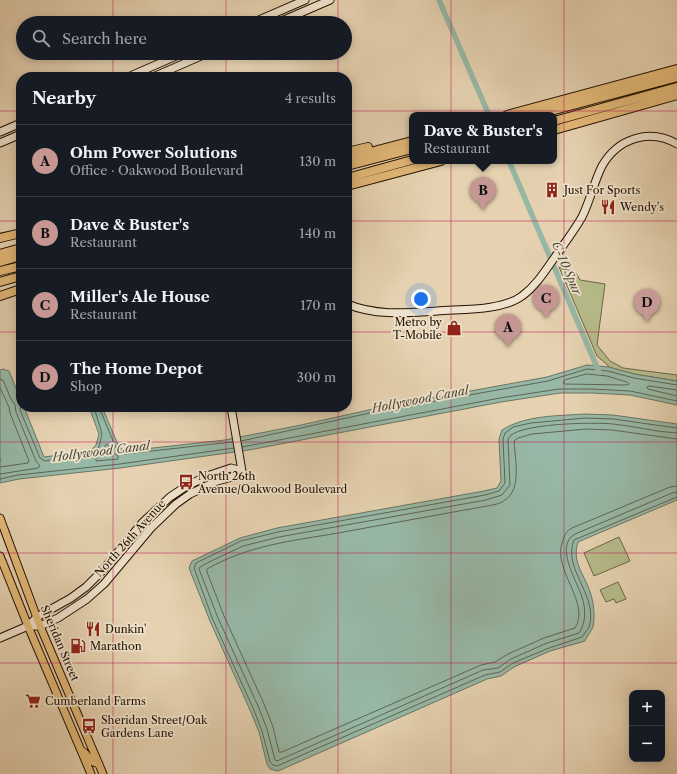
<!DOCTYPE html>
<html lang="en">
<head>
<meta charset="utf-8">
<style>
  :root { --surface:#171b24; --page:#20242c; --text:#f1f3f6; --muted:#9ea1a6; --line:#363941; --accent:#c59692 }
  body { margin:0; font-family:"Libre Caslon Text",serif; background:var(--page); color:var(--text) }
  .controls { position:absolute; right:12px; bottom:12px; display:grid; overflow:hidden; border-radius:8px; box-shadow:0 2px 10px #0003 }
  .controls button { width:36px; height:36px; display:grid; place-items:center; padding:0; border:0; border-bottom:1px solid var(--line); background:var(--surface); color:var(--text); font:20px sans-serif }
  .you { position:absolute; left:421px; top:299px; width:14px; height:14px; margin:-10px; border:3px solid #fff; border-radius:50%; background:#1a73e8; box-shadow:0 0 0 6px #1a73e833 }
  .badge { display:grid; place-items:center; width:26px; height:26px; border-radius:50%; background:var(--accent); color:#111; font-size:13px; font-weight:700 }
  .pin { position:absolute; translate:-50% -33px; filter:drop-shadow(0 1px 2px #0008) }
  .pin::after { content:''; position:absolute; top:21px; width:14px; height:12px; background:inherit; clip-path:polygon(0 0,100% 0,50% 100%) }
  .popup { position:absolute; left:409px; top:112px; width:148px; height:52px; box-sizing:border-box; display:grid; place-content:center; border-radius:8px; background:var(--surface); filter:drop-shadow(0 1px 3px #0005); font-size:13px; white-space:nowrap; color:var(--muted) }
  .popup b { font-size:15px; color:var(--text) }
  .popup::after { content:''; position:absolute; left:50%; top:100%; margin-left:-8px; border:8px solid transparent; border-top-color:var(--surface) }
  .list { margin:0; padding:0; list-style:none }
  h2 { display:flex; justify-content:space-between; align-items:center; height:52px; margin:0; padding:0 16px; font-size:17px }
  h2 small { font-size:13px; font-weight:400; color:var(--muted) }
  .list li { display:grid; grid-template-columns:26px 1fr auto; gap:12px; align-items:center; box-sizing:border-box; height:72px; padding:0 16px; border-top:1px solid var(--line) }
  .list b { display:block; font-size:15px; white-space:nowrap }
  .list p { margin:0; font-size:13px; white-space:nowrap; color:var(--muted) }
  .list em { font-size:13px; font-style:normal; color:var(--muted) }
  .icon { flex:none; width:22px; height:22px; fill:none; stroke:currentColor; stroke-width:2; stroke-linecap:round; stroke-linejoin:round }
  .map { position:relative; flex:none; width:677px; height:774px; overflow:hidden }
  .search { position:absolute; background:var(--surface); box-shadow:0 2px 10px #0003; left:16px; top:16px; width:336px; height:44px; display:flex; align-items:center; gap:10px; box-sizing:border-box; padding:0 14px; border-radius:22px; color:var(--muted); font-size:15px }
  .panel { position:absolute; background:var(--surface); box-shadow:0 2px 10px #0003; left:16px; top:72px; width:336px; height:340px; border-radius:16px }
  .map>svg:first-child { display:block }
  .green { fill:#b6bb8a; stroke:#6c6645 }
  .water { fill:#97b8a6; stroke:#697664 }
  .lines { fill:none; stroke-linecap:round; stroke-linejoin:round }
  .shore { stroke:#5d6553; stroke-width:1 }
  .canal { stroke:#97b8a6; stroke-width:5.5 }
  .secondary-casing { stroke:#231200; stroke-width:9 }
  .primary-casing { stroke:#231200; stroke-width:9 }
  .highway-casing { stroke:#231200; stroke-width:10 }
  .secondary { stroke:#efe2cc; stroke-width:7 }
  .primary { stroke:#e3b978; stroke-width:7 }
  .highway { stroke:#e3b978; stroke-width:8 }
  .grid { fill:none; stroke:#c2185b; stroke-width:1; stroke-opacity:0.55 }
  .labels { text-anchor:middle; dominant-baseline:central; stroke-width:3.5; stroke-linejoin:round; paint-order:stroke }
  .poi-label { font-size:11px; fill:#231200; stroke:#efe2cc; text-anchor:start }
  .street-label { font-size:11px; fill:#231200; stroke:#efe2cc }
  .water-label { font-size:12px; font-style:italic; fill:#4c4c3a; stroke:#efe2cc }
</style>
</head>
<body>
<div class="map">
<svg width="677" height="774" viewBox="0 0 677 774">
  <rect width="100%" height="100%" fill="#e6d2b1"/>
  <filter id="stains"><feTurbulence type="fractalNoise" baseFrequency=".005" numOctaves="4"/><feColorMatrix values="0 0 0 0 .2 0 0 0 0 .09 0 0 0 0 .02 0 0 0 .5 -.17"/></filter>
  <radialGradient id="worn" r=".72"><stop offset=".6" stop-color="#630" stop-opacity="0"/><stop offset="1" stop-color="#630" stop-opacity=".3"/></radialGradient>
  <path class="green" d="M559,267l17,6 4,7 25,4 -8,61 13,16 13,7 54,7v6l-43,-7 -23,-6 -14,-12z
    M619,537l11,24 -36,15 -10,-23z
    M618,582l8,17 -10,4 -2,-4 -8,3 -6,-12z"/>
  <path class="water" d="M587,365l22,2 25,7 43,7v24l-47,-10 -38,-2h-32l-59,9 -252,48 -129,18 -101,11 -19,4v-21l1,-1 -1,-3v-88l3,-1 6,2 12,29v7h3l20,50 46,-6 6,-6 3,-11 -10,-27h13l17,40 7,4 99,-11 71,-14 82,-18 169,-31z
    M585,414l28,1 64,9v76l-99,42c-7,21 8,34 13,53 3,9 4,23 2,32 -2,5 -6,9 -8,14l-35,10 -36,16 -13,9 -14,3 -209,92 -8,-2 -3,-5 -8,-32 -9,-22 -40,-89 -21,-53 3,-7 48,-23 37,-10 207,-37 13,-3 4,-7 -2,-42 3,-9c24,-15 55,-14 83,-16z"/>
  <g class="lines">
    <path class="shore" d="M587,374l20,2 20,6 2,2 -3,1 -61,-1 -2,-1 2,-3z
      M0,379l3,1 8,19 4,6 1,7 20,49 4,5 -2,2 -38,6
      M0,388l9,19 1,6 19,48 -1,2 -28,4
      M677,390l-28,-4 -2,1 1,2 29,7
      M21,405l-1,5 20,48 5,3 46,-6 8,-8 3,-13 -8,-27
      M99,407l17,41 9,6 107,-12
      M677,428l-64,-9 -28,-1 -54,5 -18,4 -8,6 -2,6 2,44 -6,8 -14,4 -207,37 -37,9 -45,22 -2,5 19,52 40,88 9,23 8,31 3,3 4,1 208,-91 15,-3 13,-9 36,-15 33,-11c2,-3 5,-7 7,-10 10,-31 -27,-58 -15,-87l103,-43
      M677,433c-22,-1 -43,-7 -64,-9 -17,-2 -100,-1 -105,15l2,46 -8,10 -16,5 -207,37 -36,9 -34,16 -9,5 -1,2 19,49 40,88 9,23 8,31 2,1 206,-91 15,-2 13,-9 36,-16 32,-10c7,-10 7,-24 3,-36 -5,-16 -28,-51 -7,-63l97,-41 5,-1
      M677,439l-65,-9 -26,-1 -54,5 -14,4 -4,3c1,18 8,48 -9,59 -5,4 -12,5 -18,6 -50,9 -100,18 -149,27 -46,8 -89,12 -131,36v3l17,44 40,88 9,23 6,25h3l199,-87 14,-3 13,-8 36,-16 31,-10c16,-25 -22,-57 -13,-85 2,-7 4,-12 10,-15l98,-41 7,-1
      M241,441l138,-30 169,-30 39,-12 21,2 26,7 43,7
      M107,444c3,2 5,9 11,12v3l-22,2v-2z
      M242,447l258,-49 59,-9h33l38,2 47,10
      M0,479l18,-4 102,-11 114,-16"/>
    <path class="canal" d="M439,0l50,115
      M509,161l90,211"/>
    <g class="secondary-casing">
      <path id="secondary" d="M252,23l53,-23
        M277,23l53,-23
        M128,77l55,-24
        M153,77l55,-24
        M0,132l21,-9
        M0,143l21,-9
        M347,304c29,12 59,9 90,7 24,-2 65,0 85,-15 14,-10 23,-25 33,-39 9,-13 19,-26 27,-40 8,-16 12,-35 20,-51 16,-28 48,-38 75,-22
        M231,407l11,64
        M28,626h12l18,-8 29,-19 17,-15 47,-56 25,-24 14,-10 27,-13 15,-4 10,-6
        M0,638l28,-12 9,-9 34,-19 15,-11 17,-17 40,-48 27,-25 15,-10 22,-11 24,-8 11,3"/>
    </g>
    <g class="primary-casing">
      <path id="primary" d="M0,518l40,108 63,148
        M0,556l28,70 63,148
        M84,752l9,10 6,2"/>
    </g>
    <g class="highway-casing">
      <path id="highway" d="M507,115l170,-46
        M536,115l141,-38
        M554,121l123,-34
        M554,130l123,-35
        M347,152l21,-5
        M347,158l65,-17
        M347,166l65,-17
        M347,178l65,-18
        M347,186l94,-25
        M0,238l21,-5
        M0,254l21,-6
        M0,262l21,-6
        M0,271l21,-5
        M0,282l21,-6
        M0,296l21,-7"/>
    </g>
    <use href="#secondary" class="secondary"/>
    <use href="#primary" class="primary"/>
    <use href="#highway" class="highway"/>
  </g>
  <path class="grid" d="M113,0v23M226,0v23M338,0v23M451,0v774M564,0v774M113,53v24M226,53v24M338,53v24M0,111h21M347,111h330M0,221h21M347,221h330M0,332h21M347,332h330M113,407v367M226,407v367M338,407v367M0,442h677M0,553h677M0,663h677"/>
  <defs>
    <g id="building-bare" transform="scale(1.2)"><path d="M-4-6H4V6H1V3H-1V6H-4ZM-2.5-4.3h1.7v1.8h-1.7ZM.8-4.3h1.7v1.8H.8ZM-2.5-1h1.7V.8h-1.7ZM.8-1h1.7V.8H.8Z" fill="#8f2418" stroke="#efe2cc" stroke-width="2.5" paint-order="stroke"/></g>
    <g id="restaurant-bare" transform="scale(1.2)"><path d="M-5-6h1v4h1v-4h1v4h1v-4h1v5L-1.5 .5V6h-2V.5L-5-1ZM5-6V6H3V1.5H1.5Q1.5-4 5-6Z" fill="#8f2418" stroke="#efe2cc" stroke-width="2.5" paint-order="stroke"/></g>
    <g id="shop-bare" transform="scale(1.2)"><path d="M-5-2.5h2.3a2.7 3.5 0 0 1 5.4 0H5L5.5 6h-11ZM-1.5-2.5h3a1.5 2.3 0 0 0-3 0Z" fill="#8f2418" stroke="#efe2cc" stroke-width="2.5" paint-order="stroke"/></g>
    <g id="bus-bare" transform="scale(1.2)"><path d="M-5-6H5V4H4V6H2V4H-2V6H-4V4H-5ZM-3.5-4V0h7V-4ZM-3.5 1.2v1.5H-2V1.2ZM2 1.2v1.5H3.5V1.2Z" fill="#8f2418" stroke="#efe2cc" stroke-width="2.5" paint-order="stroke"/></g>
    <g id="fuel-bare" transform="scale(1.2)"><path d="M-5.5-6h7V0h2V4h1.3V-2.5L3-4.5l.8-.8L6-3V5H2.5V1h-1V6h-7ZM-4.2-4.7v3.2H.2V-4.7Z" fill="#8f2418" stroke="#efe2cc" stroke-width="2.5" paint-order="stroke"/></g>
    <g id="supermarket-bare" transform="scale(1.2)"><path d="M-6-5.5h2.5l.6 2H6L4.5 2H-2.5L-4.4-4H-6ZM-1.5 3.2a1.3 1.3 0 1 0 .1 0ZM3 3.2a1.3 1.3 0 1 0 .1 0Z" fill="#8f2418" stroke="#efe2cc" stroke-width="2.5" paint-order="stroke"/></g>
  </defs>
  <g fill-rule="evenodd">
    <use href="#building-bare" x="552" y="190"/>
    <use href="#restaurant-bare" x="608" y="207"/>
    <use href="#shop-bare" x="454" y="328"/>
    <use href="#bus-bare" x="186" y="482"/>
    <use href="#restaurant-bare" x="93" y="629"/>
    <use href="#fuel-bare" x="78" y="646"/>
    <use href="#supermarket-bare" x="33" y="701"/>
    <use href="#bus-bare" x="89" y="726"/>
  </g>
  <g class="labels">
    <g class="poi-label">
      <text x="564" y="190">Just For Sports</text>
      <text x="620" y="207">Wendy's</text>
      <text x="442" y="322" text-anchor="end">Metro by<tspan x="442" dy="13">T-Mobile</tspan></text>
      <text x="198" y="476">North 26th<tspan x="198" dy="13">Avenue/Oakwood Boulevard</tspan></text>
      <text x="105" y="629">Dunkin'</text>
      <text x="90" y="646">Marathon</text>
      <text x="45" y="701">Cumberland Farms</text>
      <text x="101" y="720">Sheridan Street/Oak<tspan x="101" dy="13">Gardens Lane</tspan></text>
    </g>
    <g class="street-label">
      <text transform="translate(130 538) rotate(-48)">North 26th Avenue</text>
      <text transform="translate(60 643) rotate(67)">Sheridan Street</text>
    </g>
    <g class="water-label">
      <text transform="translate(567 268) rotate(67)">C-10 Spur</text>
      <text transform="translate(420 399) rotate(-11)">Hollywood Canal</text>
      <text transform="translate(101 451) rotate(-7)">Hollywood Canal</text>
    </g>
  </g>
  <rect width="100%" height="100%" filter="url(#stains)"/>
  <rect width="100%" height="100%" fill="url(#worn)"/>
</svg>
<div class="controls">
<button>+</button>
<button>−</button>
</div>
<div class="you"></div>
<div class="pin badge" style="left:508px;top:347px">A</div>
<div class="pin badge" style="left:483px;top:210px">B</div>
<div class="popup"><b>Dave &amp; Buster's</b>Restaurant</div>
<div class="pin badge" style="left:546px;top:318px">C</div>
<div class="pin badge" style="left:647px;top:322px">D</div>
<div class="search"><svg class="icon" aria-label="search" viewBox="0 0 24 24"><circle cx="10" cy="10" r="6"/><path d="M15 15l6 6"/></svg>Search here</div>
<section class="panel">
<h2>Nearby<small>4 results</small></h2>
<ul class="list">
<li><span class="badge">A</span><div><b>Ohm Power Solutions</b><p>Office · Oakwood Boulevard</p></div><em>130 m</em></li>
<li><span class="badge">B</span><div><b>Dave &amp; Buster's</b><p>Restaurant</p></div><em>140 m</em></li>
<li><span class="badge">C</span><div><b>Miller's Ale House</b><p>Restaurant</p></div><em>170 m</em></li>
<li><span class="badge">D</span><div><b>The Home Depot</b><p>Shop</p></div><em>300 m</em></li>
</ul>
</section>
</div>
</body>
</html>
